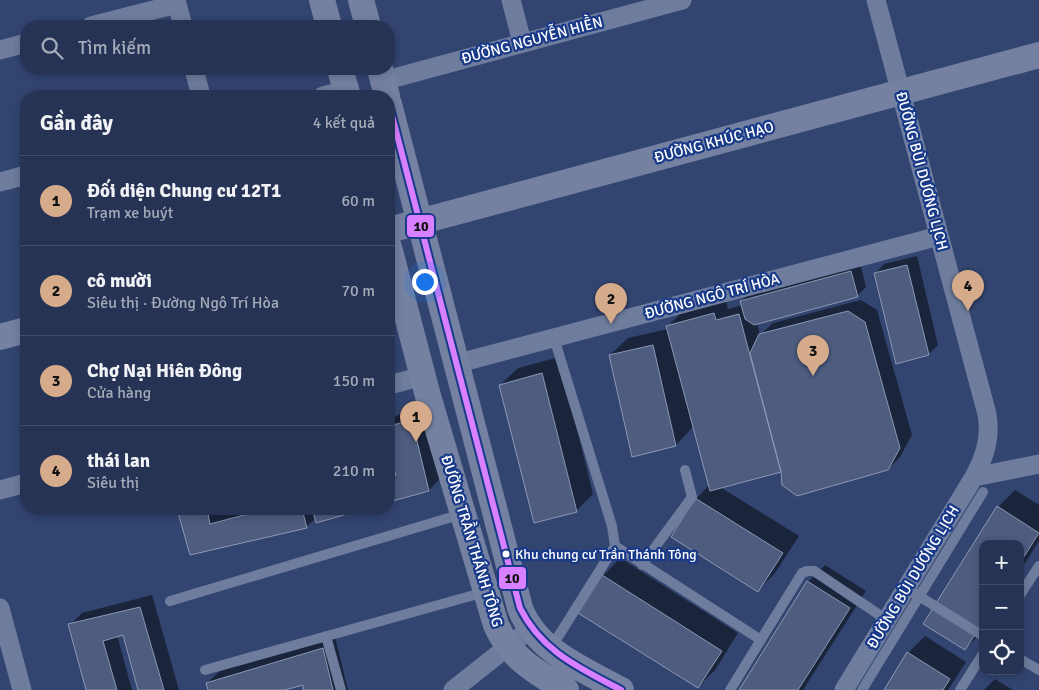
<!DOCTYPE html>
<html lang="vi">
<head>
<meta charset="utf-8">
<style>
  :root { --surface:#263354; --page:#2e3b5a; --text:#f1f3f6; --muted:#a4aab8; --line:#424e6b; --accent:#d6ab8b }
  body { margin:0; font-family:Signika,sans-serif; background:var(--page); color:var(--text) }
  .controls { position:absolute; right:15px; bottom:15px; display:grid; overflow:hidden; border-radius:10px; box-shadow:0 2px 8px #0003 }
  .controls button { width:45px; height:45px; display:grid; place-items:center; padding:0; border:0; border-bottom:1px solid var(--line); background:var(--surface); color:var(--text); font:25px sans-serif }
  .you { position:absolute; left:424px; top:281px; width:18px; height:18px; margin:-12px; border:4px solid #fff; border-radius:50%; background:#1a73e8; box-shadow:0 0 0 8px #1a73e833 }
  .badge { display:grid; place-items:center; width:32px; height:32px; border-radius:50%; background:var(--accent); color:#111; font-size:16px; font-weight:700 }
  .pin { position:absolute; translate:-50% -41px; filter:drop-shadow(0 1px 2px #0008) }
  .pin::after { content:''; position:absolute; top:26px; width:18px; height:15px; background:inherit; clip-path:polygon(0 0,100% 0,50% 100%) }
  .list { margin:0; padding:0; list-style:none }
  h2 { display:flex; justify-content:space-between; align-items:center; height:65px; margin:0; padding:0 20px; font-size:21px }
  h2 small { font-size:16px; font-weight:400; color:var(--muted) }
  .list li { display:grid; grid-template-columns:32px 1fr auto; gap:15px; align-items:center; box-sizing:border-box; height:90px; padding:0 20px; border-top:1px solid var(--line) }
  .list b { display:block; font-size:19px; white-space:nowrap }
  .list p { margin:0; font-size:16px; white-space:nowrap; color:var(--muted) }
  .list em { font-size:16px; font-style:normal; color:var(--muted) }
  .icon { flex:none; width:28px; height:28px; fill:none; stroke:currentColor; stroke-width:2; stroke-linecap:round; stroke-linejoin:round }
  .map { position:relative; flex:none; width:1039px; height:690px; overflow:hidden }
  .search { position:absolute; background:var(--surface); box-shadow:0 2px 8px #0003; left:20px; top:20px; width:375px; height:55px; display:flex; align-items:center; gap:12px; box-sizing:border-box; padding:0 18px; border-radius:20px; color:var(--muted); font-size:19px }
  .panel { position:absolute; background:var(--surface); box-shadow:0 2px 8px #0003; left:20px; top:90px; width:375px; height:425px; border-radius:20px }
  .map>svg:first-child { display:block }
  .shadow { fill:#0007 }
  .building { fill:#4d5c7f; stroke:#8d98b3 }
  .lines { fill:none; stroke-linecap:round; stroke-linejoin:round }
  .lane { stroke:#6e7c9d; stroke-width:10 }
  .street { stroke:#6e7c9d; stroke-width:19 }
  .secondary { stroke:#7581a1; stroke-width:26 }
  .bus-1-casing { stroke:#193a89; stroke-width:10 }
  .bus-1 { stroke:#d880ff; stroke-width:6 }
  .bus-dot { fill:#fff; stroke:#193a89; stroke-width:2 }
  .labels { text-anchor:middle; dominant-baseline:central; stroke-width:4.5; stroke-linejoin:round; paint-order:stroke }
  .bus-label { font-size:14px; fill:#fff; stroke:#193a89; text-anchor:start }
  .street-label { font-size:15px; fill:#fff; stroke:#193a89 }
  .line-badge { stroke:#193a89; stroke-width:2 }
  .pale-badge-label { font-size:14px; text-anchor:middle; font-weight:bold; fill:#111 }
</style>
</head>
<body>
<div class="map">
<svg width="1039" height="690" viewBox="0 0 1039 690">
  <rect width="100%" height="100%" fill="#324470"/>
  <path class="shadow" d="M917,256l21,89 -9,9 -54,-80 9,-10z
    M860,263l6,24 -9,9 -100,27 3,12 13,-12 88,-23 16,10 35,125 -12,22 -12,12 -106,1 -62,17 79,49 -24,37 -17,17 -62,-91 13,-14 -15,-59 -18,19 -66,-90 18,-17 40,-9v-3l12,-12 46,-13 2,8 14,-4 -1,-4 10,-9z
    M559,357l34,137 -17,17 -76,-126 18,-17z
    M424,408l17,70 -12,12 -40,11v-32l5,-1 -5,-14v-36z
    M1015,490l24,15v36l-19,30v-27h-37v87l-18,18 -40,-26 73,-116z
    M178,509h43l1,4 15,-4h124l-45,12v-3l-9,8 -116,28z
    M620,558l118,75 -23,37 -17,17 -95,-111z
    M825,565l41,26 -63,99h-63l68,-108z
    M152,595l27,95h-39l-16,-57 -7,2 15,55h-44l-18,-65 12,-12z
    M925,636l41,26 -18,28h-63l23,-37z
    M335,637l13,53h-43l-1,-6 -24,6h-71l-2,-7 13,-12z
    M995,679l18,11h-29z"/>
  <path class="building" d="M907,265l22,90 -33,9 -22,-91z
    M851,271l7,26 -104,28 -9,-6 -5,-18z
    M848,311l17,11 35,126 -12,22 -91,26 -15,-11 -1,-13 -31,-119 9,-19z
    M714,313l2,7 23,-6 42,158 -71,19 -44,-165z
    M653,345l23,101 -44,11 -23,-102z
    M542,373l35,139 -43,11 -35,-138z
    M412,420l17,71 -40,11v-25l7,-2 -7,-18v-31z
    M695,498l88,55 -25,39 -87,-55z
    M997,506l42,27 -19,30v-19h-37v78l-18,28 -42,-26z
    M177,509h30l3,15 57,-15h35l5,19 -117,27z
    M312,509h53l-49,14z
    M602,575l120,76 -24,37 -120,-75z
    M807,581l43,27 -52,82h-59z
    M140,607l24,83h-26l-15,-55 -20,6 14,49h-31l-18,-66z
    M323,648l10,42h-30v-5l-18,5h-77l-2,-7z
    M907,652l43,27 -7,11h-59z"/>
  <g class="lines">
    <path class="lane" d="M615,546l146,94
      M642,565l50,-68 -7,-27
      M914,593l69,43
      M1020,595l19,-29
      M170,601l292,-87
      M326,636l15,54
      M551,648l64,-102 -3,-20 -58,-188
      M1020,659l19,11
      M205,670l280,-78
      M730,690l72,-117 5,-2h7l73,49
      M862,690l121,-198
      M960,690l23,-36"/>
    <path class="street" d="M176,0l7,26
      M511,0l11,42
      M91,26l86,-22
      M0,50l26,-7
      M194,69l7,27
      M383,81l299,-81
      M323,96l23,-6
      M0,182l26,-7
      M455,364l484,-128
      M389,385l34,-9
      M974,477l65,-13
      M0,490l26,-7
      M0,608l22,82
      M453,690l77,-61
      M844,690l130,-213c11,-21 17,-39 13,-63l-111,-414"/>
    <path class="secondary" d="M322,0l7,26
      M361,0l7,26
      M340,69l8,27
      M380,69l7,27
      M389,104l131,504c16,43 63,61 101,82
      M389,230l650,-175
      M389,247l39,149 68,229c15,34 40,47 70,65
      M0,337l26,-7"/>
    <g class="bus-1-casing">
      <path id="bus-1" d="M389,104l131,504c22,44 60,60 101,82"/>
    </g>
    <use href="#bus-1" class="bus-1"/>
  </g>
  <circle class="bus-dot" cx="506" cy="554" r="4.5"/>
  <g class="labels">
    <g class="bus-label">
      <text x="515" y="554">Khu chung cư Trần Thánh Tông</text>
    </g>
    <g class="street-label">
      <text transform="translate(532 40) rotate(-15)">ĐƯỜNG NGUYỄN HIỀN</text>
      <text transform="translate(714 142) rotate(-15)">ĐƯỜNG KHÚC HẠO</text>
      <text transform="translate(922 171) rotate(75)">ĐƯỜNG BÙI DƯƠNG LỊCH</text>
      <text transform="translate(712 296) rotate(-15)">ĐƯỜNG NGÔ TRÍ HÒA</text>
      <text transform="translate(472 541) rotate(73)">ĐƯỜNG TRẦN THÁNH TÔNG</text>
      <text transform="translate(913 577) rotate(-59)">ĐƯỜNG BÙI DƯƠNG LỊCH</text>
    </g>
  </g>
  <g class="line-badge">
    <rect x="406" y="214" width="29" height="24" rx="5" fill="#d880ff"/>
    <rect x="498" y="566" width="29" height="24" rx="5" fill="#d880ff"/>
  </g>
  <g class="pale-badge-label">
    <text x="421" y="231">10</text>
    <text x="512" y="583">10</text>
  </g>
</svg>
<div class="controls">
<button>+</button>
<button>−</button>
<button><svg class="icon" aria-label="locate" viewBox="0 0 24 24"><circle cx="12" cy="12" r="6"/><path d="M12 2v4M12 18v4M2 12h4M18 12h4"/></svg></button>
</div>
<div class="you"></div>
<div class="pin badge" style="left:416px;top:442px">1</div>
<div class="pin badge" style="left:611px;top:324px">2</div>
<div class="pin badge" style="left:813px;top:376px">3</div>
<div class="pin badge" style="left:968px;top:311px">4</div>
<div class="search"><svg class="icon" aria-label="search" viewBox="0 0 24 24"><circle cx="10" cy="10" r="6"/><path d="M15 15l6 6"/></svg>Tìm kiếm</div>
<section class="panel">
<h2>Gần đây<small>4 kết quả</small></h2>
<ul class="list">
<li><span class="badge">1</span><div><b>Đối diện Chung cư 12T1</b><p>Trạm xe buýt</p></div><em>60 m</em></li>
<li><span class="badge">2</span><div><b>cô mười</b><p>Siêu thị · Đường Ngô Trí Hòa</p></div><em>70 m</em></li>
<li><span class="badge">3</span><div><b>Chợ Nại Hiên Đông</b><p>Cửa hàng</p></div><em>150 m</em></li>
<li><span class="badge">4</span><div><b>thái lan</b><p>Siêu thị</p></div><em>210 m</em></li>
</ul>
</section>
</div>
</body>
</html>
